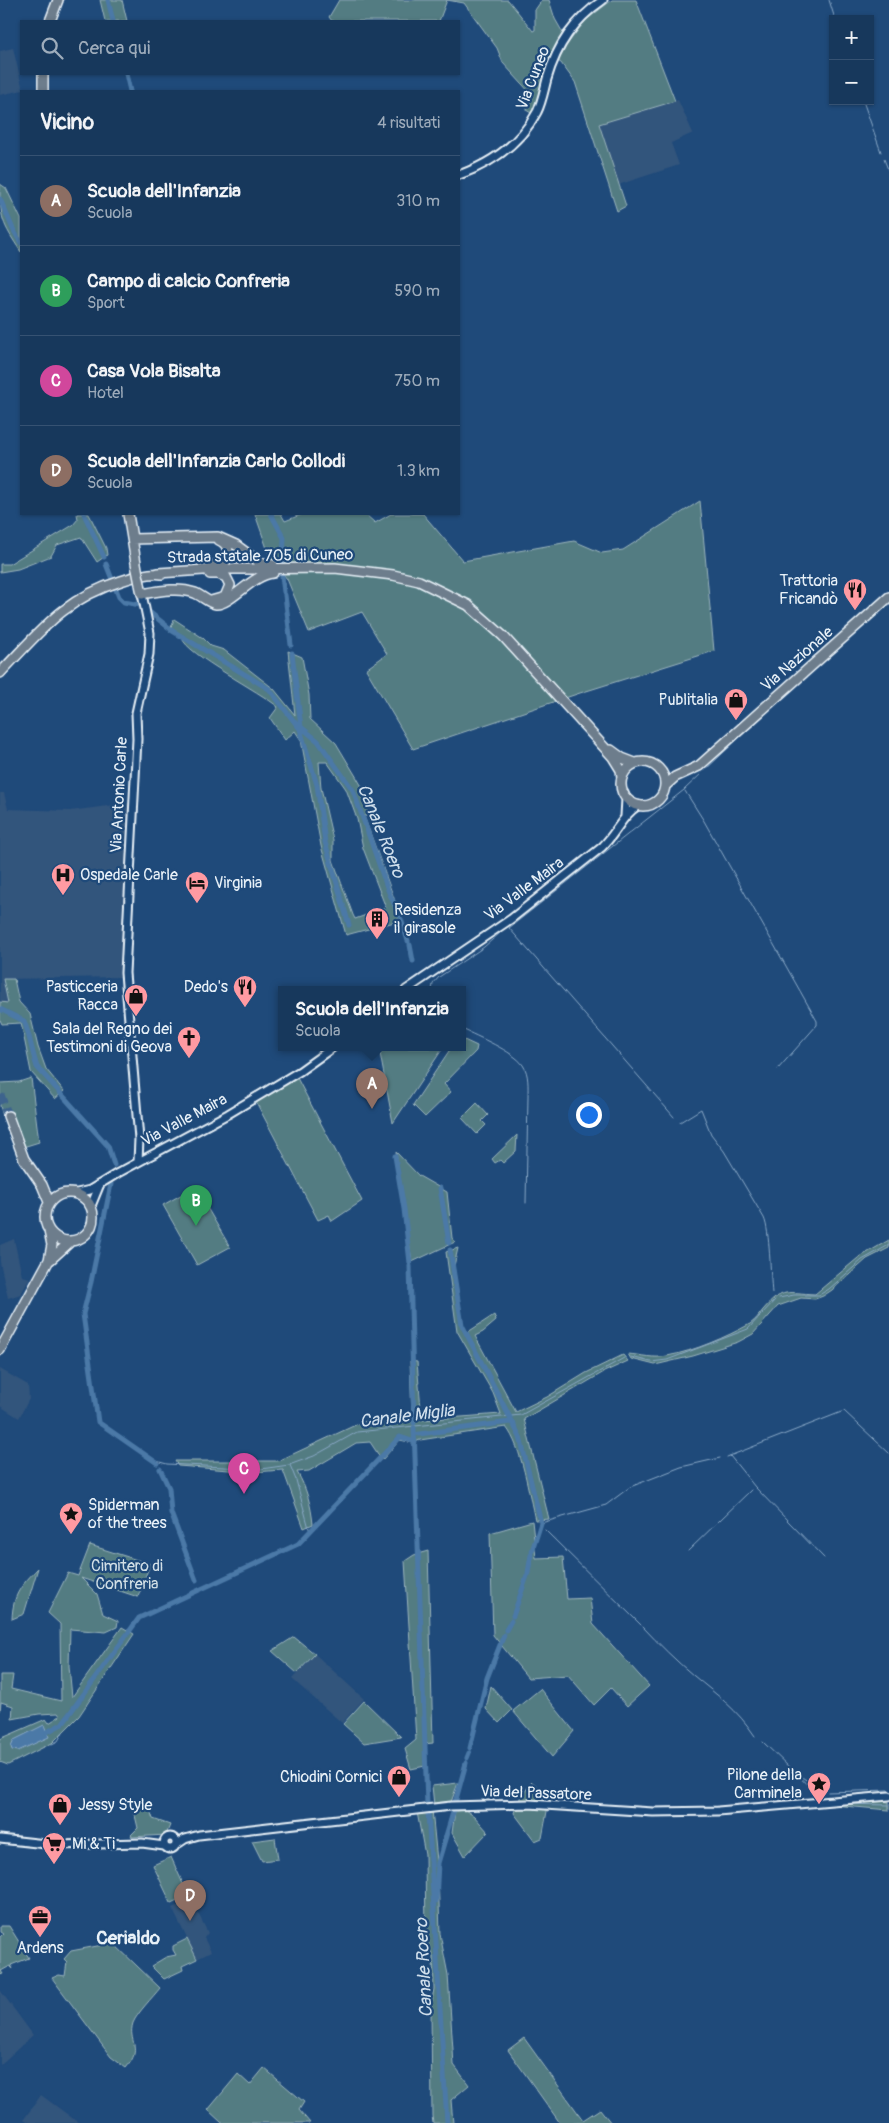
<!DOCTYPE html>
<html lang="it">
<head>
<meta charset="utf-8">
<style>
  :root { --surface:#17385c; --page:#203f62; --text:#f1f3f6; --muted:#9eacbb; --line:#365272; --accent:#ff9aa2 }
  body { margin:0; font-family:Pangolin,sans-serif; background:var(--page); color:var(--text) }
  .controls { position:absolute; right:15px; top:15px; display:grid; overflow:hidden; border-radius:0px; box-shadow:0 1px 4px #0004 }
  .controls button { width:45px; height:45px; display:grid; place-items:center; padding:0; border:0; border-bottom:1px solid var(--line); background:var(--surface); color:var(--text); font:25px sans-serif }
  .you { position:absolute; left:588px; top:1114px; width:18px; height:18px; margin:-12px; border:4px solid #fff; border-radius:50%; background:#1a73e8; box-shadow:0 0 0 8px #1a73e833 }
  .badge { display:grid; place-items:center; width:32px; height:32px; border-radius:50%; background:var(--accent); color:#fff; font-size:16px; font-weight:700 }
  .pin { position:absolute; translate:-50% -41px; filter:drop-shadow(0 1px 2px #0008) }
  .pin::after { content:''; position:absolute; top:26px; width:18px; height:15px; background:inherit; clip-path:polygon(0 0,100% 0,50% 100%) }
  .popup { position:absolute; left:278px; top:986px; width:188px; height:65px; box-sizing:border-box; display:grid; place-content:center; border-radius:0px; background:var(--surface); filter:drop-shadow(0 1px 4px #0005); font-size:16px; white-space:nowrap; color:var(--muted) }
  .popup b { font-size:19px; color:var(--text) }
  .popup::after { content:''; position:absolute; left:50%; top:100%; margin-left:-10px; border:10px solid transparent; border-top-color:var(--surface) }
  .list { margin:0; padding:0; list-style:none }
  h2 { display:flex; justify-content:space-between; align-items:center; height:65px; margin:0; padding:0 20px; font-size:21px }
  h2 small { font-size:16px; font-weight:400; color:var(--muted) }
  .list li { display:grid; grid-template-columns:32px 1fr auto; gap:15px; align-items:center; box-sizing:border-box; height:90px; padding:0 20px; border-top:1px solid var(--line) }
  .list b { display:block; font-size:19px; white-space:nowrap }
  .list p { margin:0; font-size:16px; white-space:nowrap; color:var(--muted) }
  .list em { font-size:16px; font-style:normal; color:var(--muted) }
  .icon { flex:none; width:28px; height:28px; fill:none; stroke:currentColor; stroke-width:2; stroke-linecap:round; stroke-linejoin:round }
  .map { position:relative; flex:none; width:889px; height:2123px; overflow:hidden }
  .search { position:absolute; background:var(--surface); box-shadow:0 1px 4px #0004; left:20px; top:20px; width:440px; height:55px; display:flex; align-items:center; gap:12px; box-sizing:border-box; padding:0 18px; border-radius:0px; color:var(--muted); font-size:19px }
  .panel { position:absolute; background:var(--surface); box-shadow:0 1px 4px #0004; left:20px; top:90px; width:440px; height:425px; border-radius:0px }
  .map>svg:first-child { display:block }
  .built { fill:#32547c }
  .green { fill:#527b82; stroke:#9db6bd; fill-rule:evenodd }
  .water { fill:#4b79a7; stroke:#8aa9c7 }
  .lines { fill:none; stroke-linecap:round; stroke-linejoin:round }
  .stream { stroke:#8aa9c7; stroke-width:1 }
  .canal { stroke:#4b79a7; stroke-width:5 }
  .major-tunnel { stroke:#3d638d; stroke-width:9; stroke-dasharray:9 4.5; stroke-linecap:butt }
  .minor-casing { stroke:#e8f1f8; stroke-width:11 }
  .major-casing { stroke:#e8f1f8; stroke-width:12 }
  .minor { stroke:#1f4a7a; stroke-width:7 }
  .major { stroke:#6d7d8c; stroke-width:9 }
  .major-bridge-casing { stroke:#e8f1f8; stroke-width:12; stroke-linecap:butt }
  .major-bridge { stroke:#6d7d8c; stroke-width:9 }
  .labels { text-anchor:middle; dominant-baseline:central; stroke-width:4.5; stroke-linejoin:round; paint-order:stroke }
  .street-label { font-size:16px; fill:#e8f1f8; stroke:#1f4a7a }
  .poi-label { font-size:16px; fill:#e8f1f8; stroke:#1f4a7a; text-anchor:end }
  .park-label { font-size:16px; fill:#d2dfe6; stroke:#1f4a7a }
  .water-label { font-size:18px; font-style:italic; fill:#d0dfec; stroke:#1f4a7a }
  .quarter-label { font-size:19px; font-weight:bold; fill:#e8f1f8; stroke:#1f4a7a }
</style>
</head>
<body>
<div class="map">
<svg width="889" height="2123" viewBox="0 0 889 2123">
  <rect width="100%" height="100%" fill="#1f4a7a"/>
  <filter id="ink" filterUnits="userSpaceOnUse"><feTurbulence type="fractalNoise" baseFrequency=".02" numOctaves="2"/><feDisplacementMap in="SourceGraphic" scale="10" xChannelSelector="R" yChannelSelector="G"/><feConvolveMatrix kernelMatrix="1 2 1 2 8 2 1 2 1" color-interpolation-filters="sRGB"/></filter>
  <g filter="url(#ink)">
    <path class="built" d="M13,48l10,42 -23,5v-44z
      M678,100l15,33 -22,10 8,22 -61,20 -19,-61z
      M0,793h4l4,16 62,2 60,-8 -5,112 -5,62 -117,2 5,25 -8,-2z
      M14,1239l8,37 8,2 -9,16 -13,4 -8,-36v-17z
      M0,1369l28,16 1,14 -10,19 -19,-12z
      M315,1654l49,45 -22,24 -50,-44z
      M191,1899l17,34 -4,5 7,14 -14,7 -25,-51z
      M0,1990l33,45 -33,30z
      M41,2095l38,28h-49l-6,-4z"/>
    <path class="green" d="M100,0h22l5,21h-22z
      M339,0h169l25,31 2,-1v-20l7,-10h7l6,19 8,14 -4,7 7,6 19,-25 27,-21h24l39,101 -76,23 27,82 -9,5 -42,-129 -14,-19 -9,-6 -19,57 -7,-4 6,-15 -29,-32 -6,-15 -33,-45 -17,-3 -8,21h-107l-3,-4z
      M0,184l6,4 15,31v33c-19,-29 -21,-33 -21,-68z
      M700,501l14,150 -134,42 -167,56 -47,-80 21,-15 -25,-42 -53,20 -22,-53 -17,-22 -15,-43h26l4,7 18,-7h62l10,9 16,-9h32l40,47 111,-20 28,12 21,-3z
      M77,514h12l17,34 1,7 -10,7 -16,-25 -24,8 -6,11 -33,13 -18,3v-8h9l64,-39 5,-6z
      M174,619l29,19 8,8 13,4 50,39 21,26 -7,-64 14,6 7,38 1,24 26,24 21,35 7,12 5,26h-5l38,104 -56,15 -25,-89 -20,-106 -6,-9 -10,9 -15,-22 8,-11c-17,-15 -92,-53 -96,-69l-12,-7zM319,762h8l19,27 11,30 6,29 23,60 -31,11 -2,-4 -20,-55v-20l-12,-52z
      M3,979h11l5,23 11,12 8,33 8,22 18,22 -9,8 -24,-27 -10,-49 -19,1 -2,-4v-18l8,1z
      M462,1039l15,7 -1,5 -32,33 7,8 -26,25 -12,-12 38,-57h11z
      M379,1048h64l-50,75z
      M31,1078l8,64 -16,5 -12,-33 -8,2 -3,-10v-23l19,-1z
      M297,1078l65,123 -30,20 -3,-6 -11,5 -62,-118z
      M477,1103l11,12 -6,6 4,4 -9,9 -15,-16z
      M517,1135l-1,16 -13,12 -3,-3 -5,3 -3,-4z
      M396,1152l23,24 28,16 5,46 3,4 -43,20z
      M195,1187l35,60 -33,18 -34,-60z
      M889,1240v8l-22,11 -35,31 -9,6 -8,3 -14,-1 -23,8 -25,28 -15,8 -45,14 -38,9 -24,-6 -3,-5c13,1 26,5 39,2 28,-5 59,-19 83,-32 6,-4 9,-9 13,-14 20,-23 24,-17 52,-16l43,-36z
      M458,1248l-4,18 9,60 5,6 26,-17 2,6 -13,11 -8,4 41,76 31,-15 39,-24 37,-18 5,6 -24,11 -80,47 25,100 -14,1c-6,-25 -13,-73 -29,-93l-86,13 -7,3 -13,-3 -18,20 -12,-18 -14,1 -47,28 -12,1c10,17 14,33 16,52l-9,4 -21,-58 -29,2 -76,-6 -3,-5h103l84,-39 50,-3 -2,-58 7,1 5,58 79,-6 -8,-21 -36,-62 -11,-79z
      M532,1521l4,37 27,-1 4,42 23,-1 3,26 56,62 -22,20 -16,-18 -17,17 -26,-30 -40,3 -35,-43 -3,-102z
      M90,1545l60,19 -12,33 -57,-19 16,16 6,20 15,7 -1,6 -11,5 -36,-3 -1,37 3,31 50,-70 12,7 -55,82 -27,27 -44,22 -8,-3v-23l46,-20 3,4 11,-7 -2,-3 -19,1 -27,5 1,-13 -12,-4 -1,9v-36h13l-2,14 50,12 -1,-77 -12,-11 20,-40 10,3z
      M428,1551l5,192 -9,1 1,22 -14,3 -6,-20 11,-9 -11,-179 9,-6z
      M38,1568l-14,46 -12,5c1,-26 10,-34 26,-51z
      M294,1637l21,17 -18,19 -25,-22z
      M491,1686l21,24 -13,13 -13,-14z
      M540,1689l34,42 -22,26 -39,-46z
      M364,1701l37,36 -37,6 -21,-19z
      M532,1782l12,10 6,-2 11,10 -13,6 -6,32 -7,3 -21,-28 4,-12z
      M458,1783l-7,19 -17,3 -2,-19z
      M870,1800l19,2v8l-57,-5 -1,-2z
      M148,1804l5,15 17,6 -4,10 -34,2 -1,-2 7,-7 -5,-21z
      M432,1810l6,61 2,63 8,41 6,90 15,20 -18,15 2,23h-20l-1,-7 -1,-110 3,-17 -1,-32 -7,-19 -1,-83 -8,-43z
      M465,1810l9,6 14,16 -23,24 -13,-23 3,-22z
      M275,1838l3,21 -16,2 -10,-20z
      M171,1857l17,38 -17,8 -18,-38z
      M0,1926h9l20,32 -18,7 2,4 -3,-3 -9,5 2,3 -3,1v-38l3,-3 -3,-2z
      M187,1939l10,20 -15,7 1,4 -19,9 -13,-13 15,-9 10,-2 -3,-5v-4z
      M113,1943l47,45c-7,9 -23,25 -27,35 -6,19 11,24 -7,45l-15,-11 -59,-79 7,-3 6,1 2,-14 -3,-3 7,-8z
      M524,2038l59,82 17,-11 11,14h-51l-52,-73z
      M264,2068l40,34 -5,8 11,13h-88l-14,-13 30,-36 12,11z"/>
    <path class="water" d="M44,1725l5,12 -31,14 -6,-1 -1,-3 3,-7z"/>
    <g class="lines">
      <path class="stream" d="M829,0l6,19
        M863,101l18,51
        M884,159l5,13
        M685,791l19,30 113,200v4l-39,44
        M432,990l1,-6 6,-7 45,-30 16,-14
        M462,1029c16,8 51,22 61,36 6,9 5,21 5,31l-2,107
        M674,1117l-165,-189 175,-138 76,-72
        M680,1122l21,-13 10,25 13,17 40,67c6,13 6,57 8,75
        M779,1298l15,-3h25l10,-6 33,-29 27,-15
        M631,1357l20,5 16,-2 81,-31 27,-29
        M730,1456l25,31 69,71
        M727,1457l117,-46 45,42
        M156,1461l11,3 94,5 28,-4 25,-9 43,-24 164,-17 103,-57
        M290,1465l6,15 14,52
        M541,1523l65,-18 24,-18 51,-20 39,-9
        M545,1530l96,95
        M688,1551l63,-61
        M643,1627c16,17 33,34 51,49 24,20 43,33 61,60
        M763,1742l56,54
        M52,1744l6,-3 5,-9
        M800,1776l16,10
        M828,1792l61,-2
        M841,1804l48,1"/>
      <path class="canal" d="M108,0l5,21
        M126,74l4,17
        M0,199l13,30 8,14
        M84,514l20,43
        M271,514l13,24 -1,24
        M106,564l13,33 5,5 16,3
        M282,576l2,16
        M285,595l6,50
        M148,611l20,16
        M171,630l98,59 31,40 17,56 8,57 24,83
        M292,653l9,74 17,14 35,49 35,100 11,25
        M401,919l7,22
        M410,945l3,16
        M0,1009l24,12c6,15 8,31 13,46l71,79 6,19
        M395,1156l9,53 6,54
        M111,1184l-20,98 -8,32 15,108 59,41
        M440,1188l9,55
        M450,1250l12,75 58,112 21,86 -9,28
        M410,1266l4,157
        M414,1428l13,377
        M419,1434l91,-12 4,2
        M160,1469l9,19 2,25 25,67
        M528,1573l3,-18
        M513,1616l14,-40
        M506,1630l5,-9
        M47,1732l15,-8 77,-106 159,-74 102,-107 15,5
        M470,1748l17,-70 17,-43
        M467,1758l2,-5
        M455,1803l11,-40
        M428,1812l19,311
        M436,1901l2,-38 16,-54"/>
      <path class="major-tunnel" d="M0,1095l8,21"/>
      <g class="minor-casing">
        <path id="minor" d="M459,175c33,-12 61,-31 78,-63 5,-10 7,-22 10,-33 10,-34 27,-59 56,-79
          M624,793l2,6 -1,17
          M406,990l105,-71 91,-72c14,-13 20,-32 37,-42
          M138,1162l1,-23 -14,-166 12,-234 -1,-26 13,-59 1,-21 -8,-39
          M77,1193l13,-3 28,-17 110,-59 72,-43 32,-23
          M91,1206l9,-22
          M164 1843a6 6 0 1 1 12 0a6 6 0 1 1-12 0Z
          M0,1839l55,6 87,-2 22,3
          M176,1845l9,-6 14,-4 252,-29 78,-2 124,8 65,-1 171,-15"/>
      </g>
      <g class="major-casing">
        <path id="major" d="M50,21l8,-21
          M43,74v17
          M128,514l9,55
          M132,539l86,-2 18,8 23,17 14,3
          M211,566l14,-4c5,-8 4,-18 -6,-22
          M158,573l61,-4 116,-1 58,7 26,6 49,24 35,31 110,121 8,13 1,8
          M210,574h8l8,3 4,8 -5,12 -14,4
          M140,584l2,10c17,-3 36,-7 53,-1 7,3 14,10 21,11 14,1 37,-30 57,-31
          M0,673c40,-41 63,-74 121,-92 12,-4 28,-9 41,-7
          M611,750l11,8 13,5
          M621 784a22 22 0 1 1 44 0a22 22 0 1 1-44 0Z
          M665,786l10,-9 24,-11 190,-169
          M8,1116l16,43 18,26 7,17
          M45 1217a24 24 0 1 1 48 0a24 24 0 1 1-48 0Z
          M50,1260l21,-19
          M0,1350l49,-90 3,-15 -3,-14"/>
      </g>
      <use href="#minor" class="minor"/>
      <use href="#major" class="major"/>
      <g class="major-bridge-casing">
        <path id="major-bridge" d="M137,569l3,15"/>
      </g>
      <use href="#major-bridge" class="major-bridge"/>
    </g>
  </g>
  <defs>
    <g id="restaurant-pin" transform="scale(1.25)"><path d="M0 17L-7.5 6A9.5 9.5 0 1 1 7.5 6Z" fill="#ff9aa2" stroke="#1f4a7a"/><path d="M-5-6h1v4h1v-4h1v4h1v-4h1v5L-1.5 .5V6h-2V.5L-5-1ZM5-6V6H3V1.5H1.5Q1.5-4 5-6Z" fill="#111"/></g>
    <g id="shop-pin" transform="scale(1.25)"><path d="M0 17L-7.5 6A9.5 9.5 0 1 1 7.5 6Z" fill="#ff9aa2" stroke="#1f4a7a"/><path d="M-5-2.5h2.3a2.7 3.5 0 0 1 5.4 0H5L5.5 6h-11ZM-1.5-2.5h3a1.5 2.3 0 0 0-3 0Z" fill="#111"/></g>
    <g id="hospital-pin" transform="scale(1.25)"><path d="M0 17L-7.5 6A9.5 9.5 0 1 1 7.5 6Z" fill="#ff9aa2" stroke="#1f4a7a"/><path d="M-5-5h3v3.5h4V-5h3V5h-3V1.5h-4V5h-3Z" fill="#111"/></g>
    <g id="hotel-pin" transform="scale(1.25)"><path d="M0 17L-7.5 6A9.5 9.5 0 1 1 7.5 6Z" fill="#ff9aa2" stroke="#1f4a7a"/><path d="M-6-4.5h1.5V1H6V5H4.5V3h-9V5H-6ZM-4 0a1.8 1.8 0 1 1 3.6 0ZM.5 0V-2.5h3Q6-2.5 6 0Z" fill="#111"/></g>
    <g id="building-pin" transform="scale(1.25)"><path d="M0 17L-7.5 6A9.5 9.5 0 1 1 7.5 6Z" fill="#ff9aa2" stroke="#1f4a7a"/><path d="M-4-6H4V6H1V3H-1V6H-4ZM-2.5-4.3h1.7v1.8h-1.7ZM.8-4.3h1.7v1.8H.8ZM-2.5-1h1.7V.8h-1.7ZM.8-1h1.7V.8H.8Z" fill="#111"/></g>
    <g id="church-pin" transform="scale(1.25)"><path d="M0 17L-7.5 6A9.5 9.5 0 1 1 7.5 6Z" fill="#ff9aa2" stroke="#1f4a7a"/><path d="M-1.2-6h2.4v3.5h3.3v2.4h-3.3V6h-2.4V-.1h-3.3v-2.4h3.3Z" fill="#111"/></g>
    <g id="sight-pin" transform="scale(1.25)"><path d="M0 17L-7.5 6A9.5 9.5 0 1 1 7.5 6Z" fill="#ff9aa2" stroke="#1f4a7a"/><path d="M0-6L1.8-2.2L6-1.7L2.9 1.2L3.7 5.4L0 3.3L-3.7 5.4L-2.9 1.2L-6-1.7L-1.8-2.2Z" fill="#111"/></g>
    <g id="supermarket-pin" transform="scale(1.25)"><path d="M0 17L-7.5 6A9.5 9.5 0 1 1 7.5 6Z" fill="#ff9aa2" stroke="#1f4a7a"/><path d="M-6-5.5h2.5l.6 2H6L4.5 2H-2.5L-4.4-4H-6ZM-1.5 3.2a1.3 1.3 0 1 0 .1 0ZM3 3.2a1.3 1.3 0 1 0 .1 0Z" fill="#111"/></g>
    <g id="office-pin" transform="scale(1.25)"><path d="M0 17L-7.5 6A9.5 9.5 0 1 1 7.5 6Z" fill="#ff9aa2" stroke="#1f4a7a"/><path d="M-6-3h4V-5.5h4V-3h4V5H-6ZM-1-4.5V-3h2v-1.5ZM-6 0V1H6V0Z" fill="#111"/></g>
  </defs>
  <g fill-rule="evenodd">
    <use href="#restaurant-pin" x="855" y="590"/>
    <use href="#shop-pin" x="736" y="700"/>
    <use href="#hospital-pin" x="63" y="875"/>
    <use href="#hotel-pin" x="197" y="883"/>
    <use href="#building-pin" x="377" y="919"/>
    <use href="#restaurant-pin" x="245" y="987"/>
    <use href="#shop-pin" x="136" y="996"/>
    <use href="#church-pin" x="189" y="1038"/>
    <use href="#sight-pin" x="71" y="1514"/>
    <use href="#shop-pin" x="399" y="1777"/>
    <use href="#sight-pin" x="819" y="1784"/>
    <use href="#shop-pin" x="60" y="1805"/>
    <use href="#supermarket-pin" x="54" y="1844"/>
    <use href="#office-pin" x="40" y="1917"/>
  </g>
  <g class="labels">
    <g class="street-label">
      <text transform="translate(533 78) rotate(-69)">Via Cuneo</text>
      <text transform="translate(260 556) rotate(-1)">Strada statale 705 di Cuneo</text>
      <text transform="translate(797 659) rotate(-41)">Via Nazionale</text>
      <text transform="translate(119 795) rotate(-87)">Via Antonio Carle</text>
      <text transform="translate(524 889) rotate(-37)">Via Valle Maira</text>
      <text transform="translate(184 1120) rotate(-28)">Via Valle Maira</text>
      <text transform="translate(536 1793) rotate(2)">Via del Passatore</text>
    </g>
    <g class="poi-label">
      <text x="838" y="581">Trattoria<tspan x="838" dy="18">Fricandò</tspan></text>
      <text x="718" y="700">Publitalia</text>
      <text x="80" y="875" text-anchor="start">Ospedale Carle</text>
      <text x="214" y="883" text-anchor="start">Virginia</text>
      <text x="394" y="910" text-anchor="start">Residenza<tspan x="394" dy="18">il girasole</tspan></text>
      <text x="118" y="987">Pasticceria<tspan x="118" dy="18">Racca</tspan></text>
      <text x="228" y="987">Dedo's</text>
      <text x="172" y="1029">Sala del Regno dei<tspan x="172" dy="18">Testimoni di Geova</tspan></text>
      <text x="88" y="1505" text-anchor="start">Spiderman<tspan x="88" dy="18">of the trees</tspan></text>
      <text x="802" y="1775">Pilone della<tspan x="802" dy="18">Carminela</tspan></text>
      <text x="382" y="1777">Chiodini Cornici</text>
      <text x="78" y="1805" text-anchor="start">Jessy Style</text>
      <text x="72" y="1844" text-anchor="start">Mi &amp; Ti</text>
      <text x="40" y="1948" text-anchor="middle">Ardens</text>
    </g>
    <g class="park-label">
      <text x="127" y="1566">Cimitero di<tspan x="127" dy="18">Confreria</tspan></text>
    </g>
    <g class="water-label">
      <text transform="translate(381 831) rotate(68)">Canale Roero</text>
      <text transform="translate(407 1416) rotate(-7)">Canale Miglia</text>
      <text transform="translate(424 1968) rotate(-93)">Canale Roero</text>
    </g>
    <g class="quarter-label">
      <text x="128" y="1938">Cerialdo</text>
    </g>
  </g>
</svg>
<div class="controls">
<button>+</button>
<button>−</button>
</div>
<div class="you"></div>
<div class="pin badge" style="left:372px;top:1109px;background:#8d6e63">A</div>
<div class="popup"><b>Scuola dell'Infanzia</b>Scuola</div>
<div class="pin badge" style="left:196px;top:1226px;background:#2e9e5b">B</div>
<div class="pin badge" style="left:244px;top:1494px;background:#d1479c">C</div>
<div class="pin badge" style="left:190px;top:1921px;background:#8d6e63">D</div>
<div class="search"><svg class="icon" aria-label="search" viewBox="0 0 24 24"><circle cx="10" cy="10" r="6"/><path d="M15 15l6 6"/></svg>Cerca qui</div>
<section class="panel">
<h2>Vicino<small>4 risultati</small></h2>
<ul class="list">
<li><span class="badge" style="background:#8d6e63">A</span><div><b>Scuola dell'Infanzia</b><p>Scuola</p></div><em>310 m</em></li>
<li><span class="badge" style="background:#2e9e5b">B</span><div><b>Campo di calcio Confreria</b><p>Sport</p></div><em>590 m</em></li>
<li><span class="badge" style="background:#d1479c">C</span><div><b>Casa Vola Bisalta</b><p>Hotel</p></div><em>750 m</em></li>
<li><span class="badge" style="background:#8d6e63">D</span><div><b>Scuola dell'Infanzia Carlo Collodi</b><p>Scuola</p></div><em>1.3 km</em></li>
</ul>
</section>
</div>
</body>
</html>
